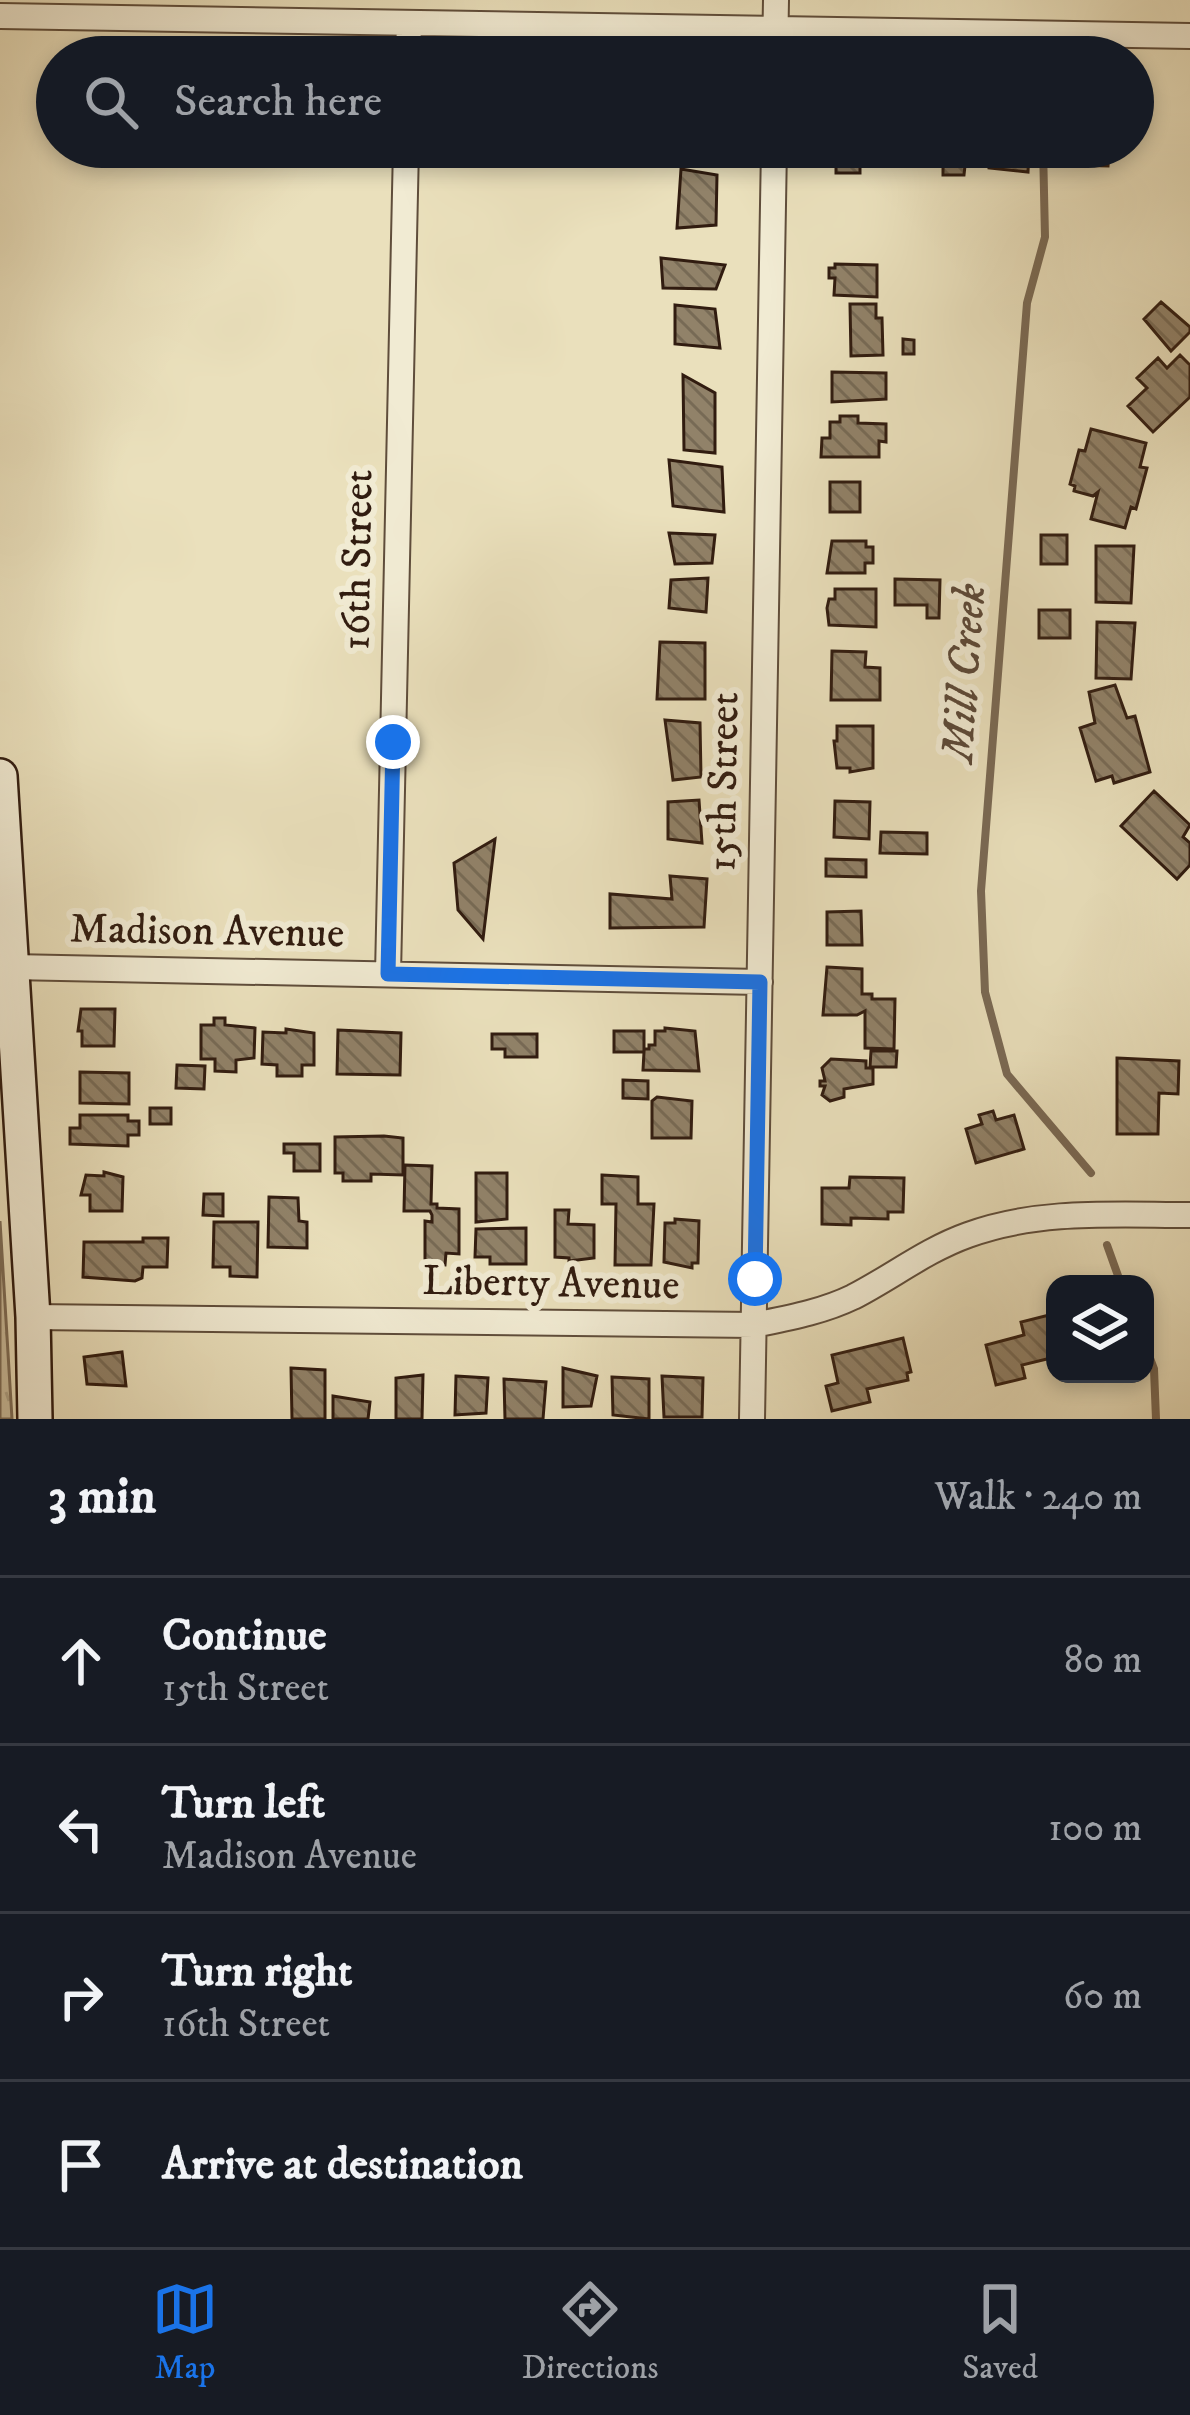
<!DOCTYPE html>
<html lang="en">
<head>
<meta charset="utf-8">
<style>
  :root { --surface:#171b24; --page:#20242c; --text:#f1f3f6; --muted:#9ea1a6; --line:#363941; --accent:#1a73e8 }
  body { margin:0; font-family:"IM FELL DW Pica",serif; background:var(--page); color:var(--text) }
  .controls { position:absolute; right:36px; bottom:36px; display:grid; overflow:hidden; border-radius:24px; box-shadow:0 6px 18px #0003 }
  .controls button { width:108px; height:108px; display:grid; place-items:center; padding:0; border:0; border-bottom:3px solid var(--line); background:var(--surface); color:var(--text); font:60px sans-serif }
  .stop { position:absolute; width:36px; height:36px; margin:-27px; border:9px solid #1a73e8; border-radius:50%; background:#fff }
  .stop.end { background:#1a73e8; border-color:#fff; box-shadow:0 3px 12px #0008 }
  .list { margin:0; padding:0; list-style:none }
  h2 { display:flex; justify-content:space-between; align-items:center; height:156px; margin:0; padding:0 48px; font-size:51px }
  h2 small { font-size:39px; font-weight:400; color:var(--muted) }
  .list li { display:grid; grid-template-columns:78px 1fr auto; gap:36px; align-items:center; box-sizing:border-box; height:168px; padding:0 48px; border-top:3px solid var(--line) }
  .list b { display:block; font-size:45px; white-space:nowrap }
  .list p { margin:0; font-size:39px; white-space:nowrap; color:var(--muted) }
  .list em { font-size:39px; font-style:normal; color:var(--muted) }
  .icon { flex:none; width:66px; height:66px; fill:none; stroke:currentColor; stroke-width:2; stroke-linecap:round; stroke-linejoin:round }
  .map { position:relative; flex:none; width:1190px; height:1419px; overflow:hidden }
  .search { position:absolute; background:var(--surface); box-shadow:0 6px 18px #0003; left:36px; right:36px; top:36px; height:132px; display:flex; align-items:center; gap:30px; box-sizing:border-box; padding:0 42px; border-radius:66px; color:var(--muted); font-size:45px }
  .sheet { height:828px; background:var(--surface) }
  nav { display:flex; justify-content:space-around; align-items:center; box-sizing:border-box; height:168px; border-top:3px solid var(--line); background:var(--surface); font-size:33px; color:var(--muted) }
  nav a { display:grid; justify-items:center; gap:6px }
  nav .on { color:var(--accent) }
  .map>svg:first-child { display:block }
  .park { fill:url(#park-tufts); stroke:#7e6e58; stroke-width:3 }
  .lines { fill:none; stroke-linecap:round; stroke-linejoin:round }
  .stream { stroke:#7a6954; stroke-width:8 }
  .building { fill:url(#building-back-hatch); stroke:#311c10; stroke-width:3 }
  .street-casing { stroke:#5f4d3b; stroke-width:28 }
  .secondary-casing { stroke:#311c10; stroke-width:38 }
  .street { stroke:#f1ebd3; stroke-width:24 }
  .secondary { stroke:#f1ebd3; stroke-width:33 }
  .route { stroke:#1a73e8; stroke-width:15 }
  .labels { text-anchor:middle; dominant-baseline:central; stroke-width:12; stroke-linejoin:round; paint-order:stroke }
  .street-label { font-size:42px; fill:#311c10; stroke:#f1ebd3 }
  .water-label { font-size:45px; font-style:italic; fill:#5c4938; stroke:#f1ebd3 }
</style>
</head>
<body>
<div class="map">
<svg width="1190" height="1419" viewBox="0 0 1190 1419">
  <defs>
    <pattern id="park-tufts" width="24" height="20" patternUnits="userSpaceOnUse" patternTransform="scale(3)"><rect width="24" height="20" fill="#cbbf9f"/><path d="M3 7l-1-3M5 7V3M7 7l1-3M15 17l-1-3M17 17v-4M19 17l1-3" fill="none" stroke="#afa488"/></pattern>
    <pattern id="building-back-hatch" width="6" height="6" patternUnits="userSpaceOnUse" patternTransform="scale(3)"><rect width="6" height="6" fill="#918269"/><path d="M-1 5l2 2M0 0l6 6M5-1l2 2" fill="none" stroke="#776a55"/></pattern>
  </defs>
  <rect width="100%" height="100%" fill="#eae0bc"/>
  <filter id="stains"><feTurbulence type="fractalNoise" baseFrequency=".00167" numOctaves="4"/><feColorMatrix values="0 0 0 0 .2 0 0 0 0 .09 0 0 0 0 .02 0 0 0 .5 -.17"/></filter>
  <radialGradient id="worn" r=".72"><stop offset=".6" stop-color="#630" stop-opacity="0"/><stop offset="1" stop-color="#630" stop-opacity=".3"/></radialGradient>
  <path class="park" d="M0,1221l12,198h-12z"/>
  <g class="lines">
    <path class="stream" d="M1043,147l2,90 -18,66 -46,588 4,101 22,82 84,99
      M1107,1245l14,39
      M1145,1345l9,24 2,50"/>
  </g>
  <path class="building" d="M943,147h24l-3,28h-21z
    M989,147h40l-1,25 -39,-4z
    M1068,147h41l-1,19 -40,-1z
    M836,148h24v25h-24z
    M681,169l36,6 -1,50 -39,3z
    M661,258l64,7 -9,24 -53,-1z
    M835,264l42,1v32l-43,-2 1,-17h-6v-10h6z
    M1161,302l29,25v5l-19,19 -27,-32z
    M850,304h26v14h6l1,37 -32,1z
    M675,305l40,4 5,39 -45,-4z
    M903,339l11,1v14h-11z
    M1180,355l10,10v32l-37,35 -25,-26 19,-18 -10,-10 21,-20 9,10z
    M832,372l54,1v26l-54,3z
    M683,375l32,18v60l-31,-3z
    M840,416h18v7l28,1v18l-7,-1v16h-58l1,-19h8v-16h10z
    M1091,429l55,14 -6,24 7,1 -11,41 -5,-2 -6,21 -34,-9 7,-27 -5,4 -19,-5 1,-5 -5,-2 9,-34 6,1z
    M669,460l53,7 2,45 -51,-6z
    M830,482h30v30h-30z
    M669,533l46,2 -3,28 -37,1z
    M1041,535h26v29h-26z
    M832,541h34v6h7v16h-8v10h-38z
    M1096,546h38l-3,57 -35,-1z
    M708,578l-2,34 -37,-4 2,-28z
    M895,579l45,1 -1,38h-12v-13h-32z
    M835,589h41v38l-47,-2 -2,-17 2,-9h6z
    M1039,610h31v28h-31z
    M1097,622l38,1 -4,56 -35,-1z
    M660,642l45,1v56h-48z
    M832,651l34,1 -1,15 15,1v32h-49z
    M1115,685l12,33 8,-2 15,56 -36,11 -2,-7 -16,5 -16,-53 15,-5 -6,-31z
    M665,720l35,3 1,54 -28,3z
    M837,726h36v42l-23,4v-4h-13l-3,-27h3z
    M1154,791l36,34 -7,12 7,6v22l-13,14 -56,-53z
    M699,800l3,43 -34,-4v-37z
    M835,801l35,1 -1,37 -35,-2z
    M881,832l46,1v21l-47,-1z
    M495,839l-12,100 -25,-29 -4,-47z
    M826,859l40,1v17l-40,-1z
    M670,876l37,3 -3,48 -94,1v-34l62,5z
    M861,911l1,34h-35v-33z
    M827,967l35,2v25h10v5h23l-1,50 -29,-1v-37l-8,4h-34z
    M81,1009h34l-1,37h-32v-15h-4z
    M214,1018h11v7l30,3 -1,30 -18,2v12l-21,-1v-12h-14v-34h13z
    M665,1028l30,3 4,40 -56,-1 1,-18h-30v-21h30v18h5v-4h6v-14h10z
    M286,1029l28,4v32h-12v11h-25v-11l-15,-1 1,-32 23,1z
    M338,1030l63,3 -1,42 -63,-1z
    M492,1034h45v23h-32v-8h-13z
    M871,1051h26l-1,16h-26z
    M1117,1058l62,3 -1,33 -19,-1 -1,41h-41z
    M831,1059l35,2v7h7v16l-29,5v8l-14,4 -8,-6 3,-9h-5v-5h5l-3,-13z
    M177,1065l28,1 -1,23 -28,-1z
    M80,1072l49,1v31l-49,-1z
    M623,1080l25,1v18l-25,-1z
    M657,1097l35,4 -1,37h-39v-37z
    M150,1108h21v16h-21z
    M993,1111l3,9 18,-5 10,34 -48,14 -10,-34 16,-5 -3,-9z
    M80,1115h48v6h11v14h-11v11l-58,-2v-16h10z
    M384,1136l19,2v37l-32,-1v7h-28v-8h-8v-36z
    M284,1144h36v27h-26v-18h-10z
    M405,1165l27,1 -1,38h6v4l22,1v45l-13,-1 -1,12 -20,-1v-43l7,1v-7l-2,-4h-26z
    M104,1172l19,5 -1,34h-32v-16h-9l5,-20 18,1z
    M476,1173h31v46l-31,3z
    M602,1175l36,2v27h16l-3,61h-36l1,-61h-14z
    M850,1177l54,1 -1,34h-15v7l-37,-1v7l-29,-1v-36h27z
    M204,1194h19v22l-20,-1z
    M269,1197l29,1 1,23 8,1v26l-39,-1z
    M555,1210h14l-1,14 26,1v33l-25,3v-3l-14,-1z
    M675,1219l24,2 -1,42h-6v5l-28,-6 1,-39h10z
    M214,1222h44l-1,55 -27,-1v-9h-17z
    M526,1228v36h-36v-7h-15l1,-28z
    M143,1238h25l-1,29h-24l-1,11 -7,3 -52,-4 1,-35h59z
    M1049,1315l6,1v41l-33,8 3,13 -29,7 -10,-40 38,-10 -3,-13z
    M903,1338l8,34 -4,1 1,7 -41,9 3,13 -38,9 -6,-25 12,-3 -6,-28z
    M122,1352l4,34 -39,-2 -3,-27z
    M291,1368l34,2v49h-33z
    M563,1368l34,8 -6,30 -28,1z
    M423,1375l-1,44h-26v-41z
    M456,1376l32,2 -2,35 -31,2z
    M662,1376l41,2 -1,39h-38z
    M612,1377l37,2v40l-36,-4z
    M504,1379l42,3 -3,37h-38z
    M333,1396l37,6 -2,17h-35z"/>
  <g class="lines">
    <g class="street-casing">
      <path id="street" d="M0,16l1190,20
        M408,57l1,-34
        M775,57l1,-57
        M12,967l748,15
        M388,974l18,-827
        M33,1317l721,8c34,-7 68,-13 99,-28 39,-20 73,-47 115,-62 71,-26 148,-20 222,-20
        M752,1419l22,-1272"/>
    </g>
    <g class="secondary-casing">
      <path id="secondary" d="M0,776l33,541 2,102"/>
    </g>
    <use href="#street" class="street"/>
    <use href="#secondary" class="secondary"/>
  </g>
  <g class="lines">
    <path class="route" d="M393,742l-5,232 372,8 -5,297"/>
  </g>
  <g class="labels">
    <g class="street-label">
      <text transform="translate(358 560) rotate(-89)">16th Street</text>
      <text transform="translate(724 782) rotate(-89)">15th Street</text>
      <text transform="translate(207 932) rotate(1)">Madison Avenue</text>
      <text transform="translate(551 1284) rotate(1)">Liberty Avenue</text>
    </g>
    <g class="water-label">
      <text transform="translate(965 673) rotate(-86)">Mill Creek</text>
    </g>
  </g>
  <rect width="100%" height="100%" filter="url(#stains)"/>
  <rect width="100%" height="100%" fill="url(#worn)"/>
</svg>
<div class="controls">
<button><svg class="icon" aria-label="layers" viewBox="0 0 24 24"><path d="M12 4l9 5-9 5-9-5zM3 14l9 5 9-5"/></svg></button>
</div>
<div class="stop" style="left:755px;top:1279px"></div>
<div class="stop end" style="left:393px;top:742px"></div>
<div class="search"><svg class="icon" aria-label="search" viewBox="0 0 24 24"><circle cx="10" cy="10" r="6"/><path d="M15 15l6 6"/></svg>Search here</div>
</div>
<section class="sheet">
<h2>3 min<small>Walk · 240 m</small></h2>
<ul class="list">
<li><svg class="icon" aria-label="ahead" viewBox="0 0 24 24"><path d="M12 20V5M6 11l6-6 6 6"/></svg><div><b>Continue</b><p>15th Street</p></div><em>80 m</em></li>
<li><svg class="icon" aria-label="left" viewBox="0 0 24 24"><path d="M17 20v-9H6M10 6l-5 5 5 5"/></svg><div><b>Turn left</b><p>Madison Avenue</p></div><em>100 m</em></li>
<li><svg class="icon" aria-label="right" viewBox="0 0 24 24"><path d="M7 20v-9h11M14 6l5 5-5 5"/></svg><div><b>Turn right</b><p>16th Street</p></div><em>60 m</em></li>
<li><svg class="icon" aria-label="arrive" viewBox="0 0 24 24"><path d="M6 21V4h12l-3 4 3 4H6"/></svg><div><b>Arrive at destination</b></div></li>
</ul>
</section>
<nav>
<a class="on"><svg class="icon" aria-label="map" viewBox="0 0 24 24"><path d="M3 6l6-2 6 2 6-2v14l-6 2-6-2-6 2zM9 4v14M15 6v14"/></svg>Map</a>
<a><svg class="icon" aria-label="directions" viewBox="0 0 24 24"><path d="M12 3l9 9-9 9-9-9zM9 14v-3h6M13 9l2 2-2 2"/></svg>Directions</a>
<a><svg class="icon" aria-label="saved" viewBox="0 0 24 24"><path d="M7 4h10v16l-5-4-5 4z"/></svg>Saved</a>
</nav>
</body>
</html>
